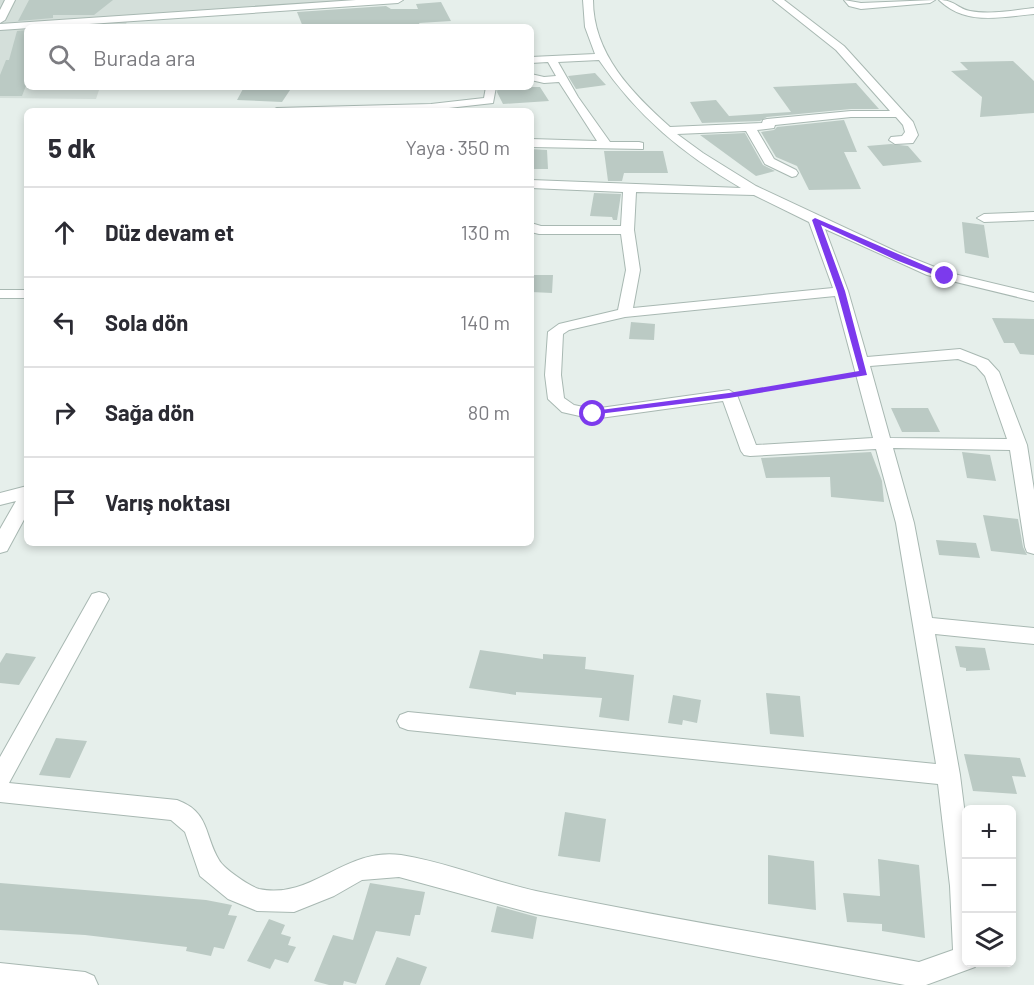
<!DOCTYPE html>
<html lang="tr">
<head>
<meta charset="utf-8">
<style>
  :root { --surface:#fff; --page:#f7f7f7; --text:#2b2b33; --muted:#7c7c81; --line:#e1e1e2 }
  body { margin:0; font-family:Barlow,sans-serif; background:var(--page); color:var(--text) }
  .controls { position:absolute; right:18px; bottom:18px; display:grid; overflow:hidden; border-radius:9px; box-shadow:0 3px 9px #0003 }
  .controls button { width:54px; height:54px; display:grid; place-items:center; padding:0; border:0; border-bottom:2px solid var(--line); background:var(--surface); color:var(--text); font:30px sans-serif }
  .stop { position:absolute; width:18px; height:18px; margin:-14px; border:4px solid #7c3aed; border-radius:50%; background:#fff }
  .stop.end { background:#7c3aed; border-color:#fff; box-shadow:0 2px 6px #0008 }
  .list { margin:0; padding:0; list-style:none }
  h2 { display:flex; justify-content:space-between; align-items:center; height:78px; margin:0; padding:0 24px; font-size:26px }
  h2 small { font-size:20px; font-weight:400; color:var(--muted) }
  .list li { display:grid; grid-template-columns:39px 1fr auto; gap:18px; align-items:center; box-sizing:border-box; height:90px; padding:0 24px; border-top:2px solid var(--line) }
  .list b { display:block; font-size:22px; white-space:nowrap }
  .list em { font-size:20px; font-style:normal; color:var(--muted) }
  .icon { flex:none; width:33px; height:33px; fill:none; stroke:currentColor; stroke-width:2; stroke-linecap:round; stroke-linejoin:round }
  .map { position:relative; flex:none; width:1034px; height:985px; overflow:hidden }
  .search { position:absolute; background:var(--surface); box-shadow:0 3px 9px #0003; left:24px; top:24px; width:510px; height:66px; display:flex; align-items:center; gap:15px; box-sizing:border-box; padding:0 21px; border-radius:9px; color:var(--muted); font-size:22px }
  .panel { position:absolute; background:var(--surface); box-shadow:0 3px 9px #0003; left:24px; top:108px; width:510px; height:438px; border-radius:9px }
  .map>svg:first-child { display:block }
  .built { fill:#d4dfda }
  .building { fill:#bbcac4 }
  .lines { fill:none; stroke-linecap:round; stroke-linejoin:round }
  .minor-casing { stroke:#a8b8b2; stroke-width:2 }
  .path { stroke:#86b3a5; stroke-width:3; stroke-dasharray:3 4.5; stroke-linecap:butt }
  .minor { fill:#fff; fill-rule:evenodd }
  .route { fill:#7c3aed }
</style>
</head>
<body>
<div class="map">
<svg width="1034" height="985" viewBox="0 0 1034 985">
  <rect width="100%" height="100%" fill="#e6efeb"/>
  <path class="built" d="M0,0h361l-232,16 -4,11h-98v60h73l-4,12 -96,-1z"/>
  <path class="building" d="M29,0h84l-19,15h-41v3l-35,3z
    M441,2l10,19 -32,2 2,4h-118l-6,-15 89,-6 5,3h27l-2,-5z
    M27,30v53l-5,13h-22v-21l6,-15h3l8,-29z
    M1013,61l21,20v32l-54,4 2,-20 -31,-26 17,-1 -8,-8z
    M595,73l11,12 -30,4 -8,-13z
    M856,83l23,26h-28l-84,8 -7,4 -58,2 -12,-21 26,-2 13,16 62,-4 -18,-25z
    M244,87h48l-10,15 -45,-2z
    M498,87h42l9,14 -46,3 -6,-12z
    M844,120l13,32h-13l17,37 -52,1 -12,-24 -21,-9 -15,-25 13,-2 3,-3z
    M745,133l18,32 12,6 -19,5 -56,-41z
    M891,144l17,2 14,16 -39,4 -16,-20z
    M531,149l16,1 1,19h-17z
    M604,151h59l5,22h-44l-2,8h-14z
    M594,193l27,1 -4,26h-4l-1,-3 -22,-1z
    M962,222l22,3 5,33 -24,-5z
    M532,275h21l-1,18 -21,-1z
    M992,318l42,1v36l-14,-1 -6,-11h-10z
    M631,322l24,2 -1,16 -25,-1z
    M891,408h37l12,24h-38z
    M871,452l11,29 2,21 -53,-5 -1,-20 -64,1 -5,-20z
    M962,452l28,3 6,26 -29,-3z
    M983,515l35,4 5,28 4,8 -36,-4z
    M936,540l40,3 4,15 -41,-3z
    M955,646l30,2 5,22 -24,1v-3l-6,-1z
    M480,650l63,9v-5l43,3 -1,12 49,6 -5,46 -30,-4 3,-19 -86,-6v3l-47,-7z
    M6,653l30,4 -17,28 -19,-2v-20z
    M766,693l34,3 4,41 -34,-3z
    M673,695l28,5 -4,23 -14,-3 -1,5 -14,-2z
    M56,738l31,3 -17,37 -31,-3z
    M964,754l56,4 6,19 -14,-1 5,18 -44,-3z
    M565,812l41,7 -6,43 -42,-6z
    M768,855l46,6 2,49 -48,-6z
    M878,859l41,6 6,73 -43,-7v-7l-35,-2 -4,-29 37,3z
    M0,883l206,17 26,5 -4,10 9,1 -13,33 -10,-2 -3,9 -25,-5 1,-4 -102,-12 -85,-5z
    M370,883l55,9 -5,23h-5l-5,21 -34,-5 -20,53 -12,-3 -1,4h-14l-15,-4 19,-46 20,5z
    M497,906l40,11 -4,22 -42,-7z
    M269,919l16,6 -4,9 10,3 -3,8 8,2 -8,16 -13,-4 -5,10 -23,-8z
    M397,957l30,10 -7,18h-35z"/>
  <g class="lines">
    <g class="minor-casing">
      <path id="minor" d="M5,0h10l-10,20 -5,3v-13z
        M356,0h47l-5,3 -398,27v-6z
        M583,0h10c0,54 39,93 77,127l92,-4 1,-3 4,-1 84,-8h39l-54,-61 -63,-50h11l60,46 69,76 5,13 -5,8 -18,1 -6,-4 2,-3 11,-1 3,-4 -2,-7 -7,-8h-45l-76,8 -1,3 -17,2 17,29 22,11 2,3 -2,3 -4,1 -27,-13 -19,-33 -69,3 26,19 53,33 141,66 53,21 84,20v8l-107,-26 -102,-46 23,62 19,66 93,-8 28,11 11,12 28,73 7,45v64l-7,-2 -2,-5 -15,-97 -117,-2 21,75 18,95 102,10v16l-99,-10 25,141 6,48v139h11l-2,5 -49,18h-21l-370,-71 -136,-37 -37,3 -28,16 -40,16 -37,-1 -29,-12 -28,-23 -15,-44 -14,-12 -171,-18v-45l92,-163 7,-2 7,2 3,5 -100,184 168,17c33,12 27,35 42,60 4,8 30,26 40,29 54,11 85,-42 142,-34 45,7 90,26 135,36 127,27 256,47 383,71l34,-12 -3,-64 -12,-102 -530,-54 -8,-3 -3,-6 3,-6 8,-3 528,52 -40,-241 -20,-74 -126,7 -6,-1 -3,-4 -18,-50 -130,18 -31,-7 -14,-13 -3,-24 3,-43 11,-8 59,-14 8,-40 -5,-36h-82l-8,-2v-9l10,3h80l2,-34 -92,-4v-8l210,8c-58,-34 -104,-72 -142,-128l-41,2 20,35 32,45h29l4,1v6l-112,-2v-8l66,2 -38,-59 -15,1 -13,-3v-6l13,3 12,-1 -8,-14 -17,1v-6l64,-3 -10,-27zM636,192l118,3 55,27 24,66 -200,20 7,-38 -6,-40zM835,296l38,142 -117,7 -19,-50 -8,-5 -136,19 -19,-4 -10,-7 -3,-23 2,-41 6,-4 56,-13zM958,359l18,7 9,10 22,63 -117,-1 -20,-72z
        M844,0l17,3 74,-3 -5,3 -69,6 -12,-3z
        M939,0c16,0 19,9 31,11 21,4 44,-1 64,-3v6c-34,3 -68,12 -95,-14z
        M486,87h10l-3,16 -62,7 -160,1 6,-3 154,-4 53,-6z
        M1034,212v8l-50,2 -7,-4 7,-4z
        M0,290h27v8h-27z
        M27,486v28l-20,37 -7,2v-24l16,-28 -16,4v-12z
        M0,963l85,9 9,4 4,9h-98z"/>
    </g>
    <path class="path" d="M745,393l104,-17"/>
    <use href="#minor" class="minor"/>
  </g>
  <path class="route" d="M815,218l134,58 -7,2 -46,-18 -75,-35 24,66 22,84 -138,23 -139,17v-3l3,-1 136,-18 130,-22 -22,-80 -25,-71z"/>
</svg>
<div class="controls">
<button>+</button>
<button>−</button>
<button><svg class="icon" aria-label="layers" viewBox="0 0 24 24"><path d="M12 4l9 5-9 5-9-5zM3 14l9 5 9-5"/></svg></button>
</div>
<div class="stop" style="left:593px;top:414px"></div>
<div class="stop end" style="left:945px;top:276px"></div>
<div class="search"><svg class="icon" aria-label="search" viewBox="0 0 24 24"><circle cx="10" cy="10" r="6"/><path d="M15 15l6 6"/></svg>Burada ara</div>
<section class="panel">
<h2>5 dk<small>Yaya · 350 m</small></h2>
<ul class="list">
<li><svg class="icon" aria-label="ahead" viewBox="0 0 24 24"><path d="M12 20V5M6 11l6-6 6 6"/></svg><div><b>Düz devam et</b></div><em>130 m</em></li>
<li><svg class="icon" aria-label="left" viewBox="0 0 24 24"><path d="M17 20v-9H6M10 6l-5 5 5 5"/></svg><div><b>Sola dön</b></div><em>140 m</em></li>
<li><svg class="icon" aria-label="right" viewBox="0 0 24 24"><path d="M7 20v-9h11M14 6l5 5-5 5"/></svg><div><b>Sağa dön</b></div><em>80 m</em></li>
<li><svg class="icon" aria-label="arrive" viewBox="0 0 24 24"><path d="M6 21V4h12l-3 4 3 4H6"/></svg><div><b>Varış noktası</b></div></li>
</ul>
</section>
</div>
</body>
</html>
